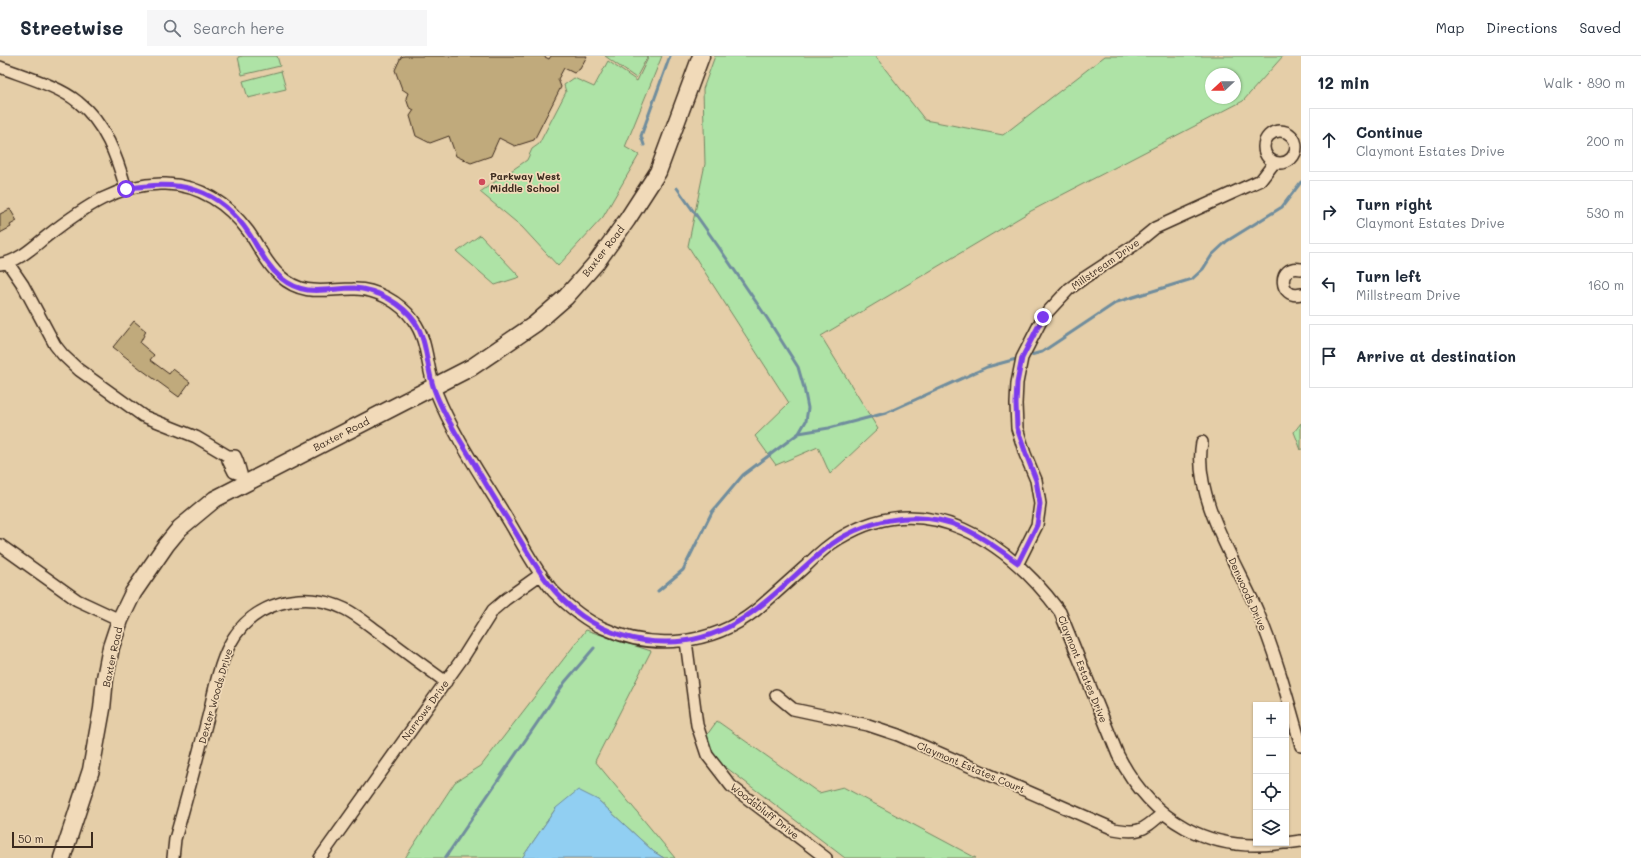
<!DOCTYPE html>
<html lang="en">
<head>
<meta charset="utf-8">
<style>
  :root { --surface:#fff; --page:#f6f6f7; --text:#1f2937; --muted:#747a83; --line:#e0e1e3 }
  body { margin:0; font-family:Mali,sans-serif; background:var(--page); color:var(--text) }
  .controls { position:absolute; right:12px; bottom:12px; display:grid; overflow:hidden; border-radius:0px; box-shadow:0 1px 3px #0004 }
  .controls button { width:36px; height:36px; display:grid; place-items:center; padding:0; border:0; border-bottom:1px solid var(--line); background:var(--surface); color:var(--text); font:20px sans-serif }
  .compass { position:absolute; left:1205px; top:12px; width:36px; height:36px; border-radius:50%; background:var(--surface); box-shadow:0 1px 3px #0004; rotate:248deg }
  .scale { position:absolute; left:12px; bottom:10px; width:81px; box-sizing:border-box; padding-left:4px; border:2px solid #3b2a1e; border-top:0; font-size:11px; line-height:14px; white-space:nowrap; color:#3b2a1e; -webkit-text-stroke:3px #f1dab9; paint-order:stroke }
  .stop { position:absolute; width:12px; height:12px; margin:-9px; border:3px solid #7c3aed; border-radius:50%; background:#fff }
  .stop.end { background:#7c3aed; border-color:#fff; box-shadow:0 1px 4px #0008 }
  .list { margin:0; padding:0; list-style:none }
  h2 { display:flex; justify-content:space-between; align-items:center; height:52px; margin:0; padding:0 16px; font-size:17px }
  h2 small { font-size:13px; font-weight:400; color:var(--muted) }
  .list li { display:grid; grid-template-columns:26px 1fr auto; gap:12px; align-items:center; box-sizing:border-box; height:64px; margin:0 8px 8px; padding:0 8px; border:1px solid var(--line); border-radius:0px }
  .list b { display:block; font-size:15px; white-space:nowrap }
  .list p { margin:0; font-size:13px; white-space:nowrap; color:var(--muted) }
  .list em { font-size:13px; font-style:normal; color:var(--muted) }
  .icon { flex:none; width:22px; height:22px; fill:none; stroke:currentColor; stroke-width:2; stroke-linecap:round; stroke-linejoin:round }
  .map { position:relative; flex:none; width:1301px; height:802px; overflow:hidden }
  header { display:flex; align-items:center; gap:24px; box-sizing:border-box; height:56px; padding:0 20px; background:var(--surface); border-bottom:1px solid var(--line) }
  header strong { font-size:19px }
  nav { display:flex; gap:22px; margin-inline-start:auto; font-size:14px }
  .search { width:280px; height:36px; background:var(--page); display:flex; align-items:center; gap:10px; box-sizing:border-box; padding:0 14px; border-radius:0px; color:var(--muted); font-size:15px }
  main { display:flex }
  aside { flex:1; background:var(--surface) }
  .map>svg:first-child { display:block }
  .green { fill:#aee3a6; stroke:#748662; fill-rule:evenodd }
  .water { fill:#91cff2; stroke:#6f8d9d }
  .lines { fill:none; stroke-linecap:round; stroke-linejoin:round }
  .stream { stroke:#6f8d9d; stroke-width:3 }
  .building { fill:#c0aa7b; stroke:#3b2a1e }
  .street-casing { stroke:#3b2a1e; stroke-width:14 }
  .secondary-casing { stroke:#3b2a1e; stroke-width:19 }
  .street { stroke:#f1dab9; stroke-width:11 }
  .secondary { stroke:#f1dab9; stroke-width:16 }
  .route { stroke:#7c3aed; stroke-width:5 }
  .poi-dot { fill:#d1495b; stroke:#f1dab9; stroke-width:1.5 }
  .labels { text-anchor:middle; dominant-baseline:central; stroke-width:3.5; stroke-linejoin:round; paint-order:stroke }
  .poi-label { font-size:10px; font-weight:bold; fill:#3b2a1e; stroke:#f1dab9; text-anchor:start }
  .street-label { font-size:10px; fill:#3b2a1e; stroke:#f1dab9 }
</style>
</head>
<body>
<header>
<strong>Streetwise</strong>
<div class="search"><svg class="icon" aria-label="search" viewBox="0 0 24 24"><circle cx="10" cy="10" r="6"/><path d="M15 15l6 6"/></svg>Search here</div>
<nav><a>Map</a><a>Directions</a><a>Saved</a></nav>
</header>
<main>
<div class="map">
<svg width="1301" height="802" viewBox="0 0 1301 802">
  <rect width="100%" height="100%" fill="#e5cea8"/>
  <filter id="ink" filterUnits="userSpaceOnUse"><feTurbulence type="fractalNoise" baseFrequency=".025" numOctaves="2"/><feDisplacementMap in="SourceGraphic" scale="8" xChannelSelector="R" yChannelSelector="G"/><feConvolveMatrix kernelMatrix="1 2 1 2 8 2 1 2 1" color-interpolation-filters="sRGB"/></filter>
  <g filter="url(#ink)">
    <path class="green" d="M243,0h34l3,10 -38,9 -4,-18z
      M605,0h43l-12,22z
      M649,0h13l-37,91 14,8 -36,62 -45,49 -36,-39 -42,-35 47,-32 5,-11 7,-5 27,-52 -2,-7 10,-7 20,9 14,-26 29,20z
      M715,0h160l50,64 78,15 102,-79h178l-40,45 -212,110 -210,125 57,93 -48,45 -12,-27 -42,18 -21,-29 34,-33 -101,-157 17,-82 -2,-75zM1211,18h24v24h-24z
      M281,15l5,18 -38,9 -5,-17z
      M480,179l40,42 -25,8 -38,-33z
      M1301,367v27l-7,-18z
      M586,574l65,21 -56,110 80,97h-11l-10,-6 -56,-52 -42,8 -34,50h-117l50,-76 26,-16z
      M717,665l102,72 24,-6 133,71h-131l-126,-96 -18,-19z"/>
    <path class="water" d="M578,734l20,10 56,52 10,6h-142l34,-50z"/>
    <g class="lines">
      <path class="stream" d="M644,89l-3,-9 29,-80
        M1027,300l15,-4 75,-50 75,-23 11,-10 9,-14 15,-14 55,-34 19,-25
        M799,377l30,-5 57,-15 101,-46 33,-9
        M658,535l25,-21 29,-58 31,-37 56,-42 7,-12 2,-13 -4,-20 -6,-21 -31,-49 -49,-72 -41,-58
        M445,802l120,-176 29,-34"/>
    </g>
    <path class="building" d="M404,0h139l6,3 2,-3h36l-7,13 -6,4 -10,-5 -6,11 3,8 -27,53 -19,6 -16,-8 -8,18 -20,7 -15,-7 -7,-20 -19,7 -14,-7 -6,-20 4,-6 -5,-3 -3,-9 2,-5 -6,-4 -7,-19 6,-13z
      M10,153l7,12 -7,4 1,2 -11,6v-19z
      M134,265l12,10 -6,12 14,12 -4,5 19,14 4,-5 17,13 -11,15 -37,-27 -29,-23z"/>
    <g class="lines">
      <g class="street-casing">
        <path id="street" d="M0,11c23,9 59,19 78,35 27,21 39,55 48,87
          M1264 91a16 16 0 1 1 32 0a16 16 0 1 1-32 0Z
          M8,207l15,22 32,60 8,10 16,15 64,46 53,21 32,19h7c5,10 5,17 9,27
          M0,208c18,-2 33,-17 47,-28 36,-28 72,-54 119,-52 34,1 62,20 82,47 11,15 18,33 32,45 23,21 46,13 73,13 22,-1 47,13 60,31 16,21 13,49 23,72 17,43 48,88 72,128 14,23 27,50 45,71 14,14 32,29 50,37 49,23 109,17 152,-17 18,-15 35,-31 52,-46 10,-10 21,-20 33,-27 86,-53 168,4 220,74l58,143c34,66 91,99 165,88
          M1301,213c-25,-5 -22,31 0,25
          M1202,386c-10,54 34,120 55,168 19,44 31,90 44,136
          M228,400v4l6,12 6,2
          M0,489l77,55 43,20
          M1018,507l19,-38 3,-21 -4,-24 -11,-26 -8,-26 -1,-24 1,-21 5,-25 21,-41 26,-28 15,-11 49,-32 22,-18 106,-48 13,-17
          M686,585l11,84 10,30 24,31 95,72
          M776,639l17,14 75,16 30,10 216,94c26,5 29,1 49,-16
          M1286,787l15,-2
          M173,802l2,-19c12,-41 23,-84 34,-126 5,-22 10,-48 21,-69 22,-42 74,-55 115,-35 12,6 24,16 35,24 22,17 44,33 66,49
          M320,802l144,-202 29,-46 13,-11 35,-25"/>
      </g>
      <g class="secondary-casing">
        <path id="secondary" d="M62,802l29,-88 11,-61 3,-31 6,-31 9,-27 13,-27 33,-48 14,-17 35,-29 257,-132 63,-43 31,-27 30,-34 31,-43 31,-48 43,-116"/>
      </g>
      <use href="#street" class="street"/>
      <use href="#secondary" class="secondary"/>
    </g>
  </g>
  <g class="lines" filter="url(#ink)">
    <path class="route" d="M126,133c53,-10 93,-2 124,46 9,14 17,31 31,43 24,20 47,10 73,10 22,1 49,16 61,34 13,20 11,45 19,67 10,28 28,53 42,78 13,23 27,45 40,66 19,32 35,61 66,83 25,17 53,26 83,26 72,1 109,-51 159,-92 38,-31 94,-42 139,-22 20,9 37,22 55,35l19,-38 3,-21 -4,-24 -10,-26 -9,-26 -1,-24 1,-21 5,-25 21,-41"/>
  </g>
  <circle class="poi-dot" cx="482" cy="126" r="4"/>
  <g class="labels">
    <g class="poi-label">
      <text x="490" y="120">Parkway West<tspan x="490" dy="12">Middle School</tspan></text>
    </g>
    <g class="street-label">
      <text transform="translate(603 195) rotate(-52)">Baxter Road</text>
      <text transform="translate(1105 208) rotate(-35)">Millstream Drive</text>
      <text transform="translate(341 378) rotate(-27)">Baxter Road</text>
      <text transform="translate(1248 538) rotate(66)">Denwoods Drive</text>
      <text transform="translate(112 601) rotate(-78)">Baxter Road</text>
      <text transform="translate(1083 613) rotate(68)">Claymont Estates Drive</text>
      <text transform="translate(215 640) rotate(-74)">Dexter Woods Drive</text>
      <text transform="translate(425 654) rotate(-54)">Narrows Drive</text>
      <text transform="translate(971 711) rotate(23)">Claymont Estates Court</text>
      <text transform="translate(765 755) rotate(38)">Woodsbluff Drive</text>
    </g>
  </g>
</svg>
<div class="controls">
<button>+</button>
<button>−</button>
<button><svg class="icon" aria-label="locate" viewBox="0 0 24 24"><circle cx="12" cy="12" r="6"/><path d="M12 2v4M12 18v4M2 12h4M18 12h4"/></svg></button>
<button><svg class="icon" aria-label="layers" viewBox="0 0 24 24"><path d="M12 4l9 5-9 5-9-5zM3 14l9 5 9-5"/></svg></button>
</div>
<svg class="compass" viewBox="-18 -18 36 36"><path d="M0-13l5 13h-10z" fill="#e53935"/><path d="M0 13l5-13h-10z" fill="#747a83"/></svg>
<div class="scale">50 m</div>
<div class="stop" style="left:126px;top:133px"></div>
<div class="stop end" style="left:1043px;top:261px"></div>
</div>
<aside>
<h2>12 min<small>Walk · 890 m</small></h2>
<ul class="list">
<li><svg class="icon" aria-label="ahead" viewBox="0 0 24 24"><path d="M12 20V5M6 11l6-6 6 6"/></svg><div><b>Continue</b><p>Claymont Estates Drive</p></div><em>200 m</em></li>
<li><svg class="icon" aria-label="right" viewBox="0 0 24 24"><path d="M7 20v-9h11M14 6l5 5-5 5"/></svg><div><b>Turn right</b><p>Claymont Estates Drive</p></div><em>530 m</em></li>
<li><svg class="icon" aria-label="left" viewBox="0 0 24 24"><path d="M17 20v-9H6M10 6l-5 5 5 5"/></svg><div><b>Turn left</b><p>Millstream Drive</p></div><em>160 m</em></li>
<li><svg class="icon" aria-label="arrive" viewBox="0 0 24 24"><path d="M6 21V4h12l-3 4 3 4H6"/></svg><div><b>Arrive at destination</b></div></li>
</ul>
</aside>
</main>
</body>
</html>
